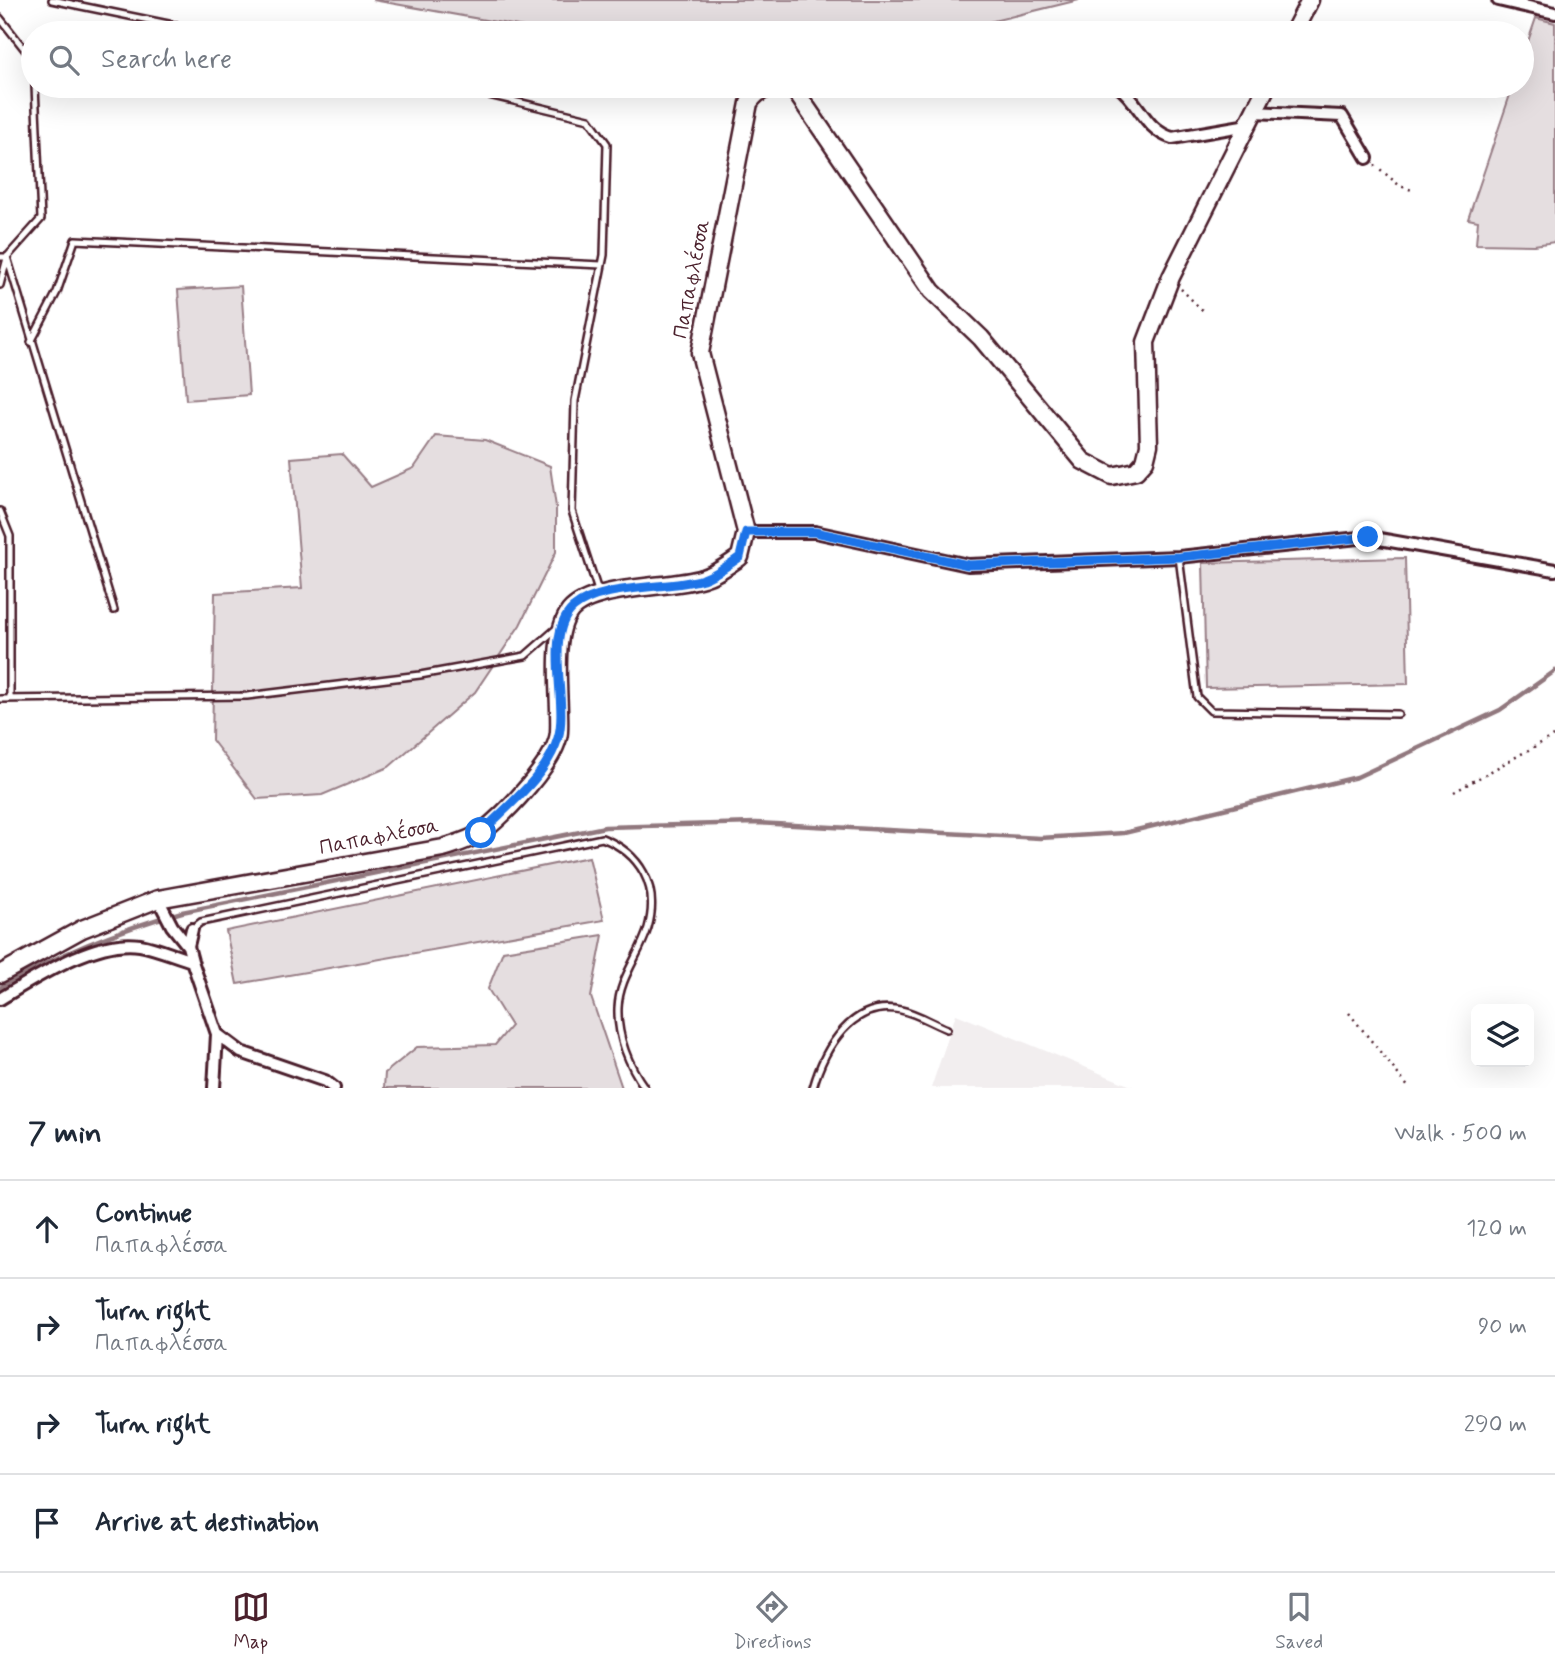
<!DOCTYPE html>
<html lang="en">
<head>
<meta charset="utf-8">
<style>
  :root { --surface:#fff; --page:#f2f2f3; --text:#1f2937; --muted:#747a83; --line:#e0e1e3; --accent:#4a1f2b }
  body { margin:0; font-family:Mynerve,sans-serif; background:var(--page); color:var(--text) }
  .controls { position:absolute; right:21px; bottom:21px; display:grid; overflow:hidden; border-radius:10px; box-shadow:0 7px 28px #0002 }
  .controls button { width:63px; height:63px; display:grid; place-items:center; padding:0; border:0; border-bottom:2px solid var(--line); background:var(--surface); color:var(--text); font:35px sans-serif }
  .stop { position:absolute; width:21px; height:21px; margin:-16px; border:5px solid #1a73e8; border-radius:50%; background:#fff }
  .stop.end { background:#1a73e8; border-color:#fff; box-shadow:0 2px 7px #0008 }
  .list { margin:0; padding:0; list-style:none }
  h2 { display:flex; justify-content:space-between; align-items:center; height:91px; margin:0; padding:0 28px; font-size:30px }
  h2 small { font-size:23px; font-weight:400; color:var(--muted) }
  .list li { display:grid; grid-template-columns:46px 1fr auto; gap:21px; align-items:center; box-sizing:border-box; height:98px; padding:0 28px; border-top:2px solid var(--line) }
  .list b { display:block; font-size:26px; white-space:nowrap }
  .list p { margin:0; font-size:23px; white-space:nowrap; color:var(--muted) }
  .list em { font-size:23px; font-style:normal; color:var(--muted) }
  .icon { flex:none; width:38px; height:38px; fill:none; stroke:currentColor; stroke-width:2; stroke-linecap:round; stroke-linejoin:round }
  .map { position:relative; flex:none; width:1555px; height:1088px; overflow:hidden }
  .search { position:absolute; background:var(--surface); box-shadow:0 7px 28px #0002; left:21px; right:21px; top:21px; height:77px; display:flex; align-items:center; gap:18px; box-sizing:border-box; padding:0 24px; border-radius:38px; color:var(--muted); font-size:26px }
  .sheet { height:483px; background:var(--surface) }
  nav { display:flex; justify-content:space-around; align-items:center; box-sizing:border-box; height:98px; border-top:2px solid var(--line); background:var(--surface); font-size:19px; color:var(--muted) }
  nav a { display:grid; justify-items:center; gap:4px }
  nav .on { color:var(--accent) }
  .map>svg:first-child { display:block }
  .built { fill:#f2eeef }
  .green { fill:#e5dee0; stroke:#987e86; stroke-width:2 }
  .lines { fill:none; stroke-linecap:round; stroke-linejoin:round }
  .stream { stroke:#91787e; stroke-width:4.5 }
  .lane-casing { stroke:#4a1f2b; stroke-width:10 }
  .street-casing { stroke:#4a1f2b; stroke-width:16 }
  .secondary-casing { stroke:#4a1f2b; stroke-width:21 }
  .path { stroke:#4a1f2b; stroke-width:2.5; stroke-dasharray:2 5; stroke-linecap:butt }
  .lane { stroke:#fff; stroke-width:5 }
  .street { stroke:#fff; stroke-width:10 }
  .secondary { stroke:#fff; stroke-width:16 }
  .route { stroke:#1a73e8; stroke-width:9 }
  .labels { text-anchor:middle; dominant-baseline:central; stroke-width:5; stroke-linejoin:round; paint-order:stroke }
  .street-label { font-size:21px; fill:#4a1f2b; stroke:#fff }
</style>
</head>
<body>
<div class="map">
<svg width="1555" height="1088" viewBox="0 0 1555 1088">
  <rect width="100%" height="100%" fill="#fff"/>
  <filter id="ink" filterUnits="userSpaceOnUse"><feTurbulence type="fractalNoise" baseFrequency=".0143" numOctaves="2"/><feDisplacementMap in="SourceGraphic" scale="14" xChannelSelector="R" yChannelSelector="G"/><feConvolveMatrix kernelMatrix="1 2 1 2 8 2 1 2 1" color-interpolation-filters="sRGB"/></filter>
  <g filter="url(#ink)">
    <path class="built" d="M956,1014l180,74h-205z"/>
    <path class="green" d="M373,0h706l-135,33 -83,-4 -98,4h-205z
      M1536,18l19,5v219l-21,3 -58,-1 2,-23 -10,-2 45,-133h9v-27z
      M241,286l8,109 -63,5 -8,-110z
      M436,436l49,4 65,26 6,41v45l-36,73 -45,67 -86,75 -67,28 -65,4 -45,-59 3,-147 87,-5 -11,-130 51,-4 29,33 43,-19z
      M1405,558l3,126 -202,4 -3,-125z
      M589,857l15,63 -367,64 -11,-53z
      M603,935l-12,62 31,91h-238l1,-15 32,-26 78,-2 16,-19 -23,-37 15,-38z"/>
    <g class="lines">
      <path class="stream" d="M0,988c58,-34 118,-58 182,-76l423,-85 151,-4 284,15 84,-5 233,-56 143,-67 55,-39"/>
      <g class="lane-casing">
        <path id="lane" d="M52,0l160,33
          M0,18l33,42
          M451,86l138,33 18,25 -3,111 -29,146 -3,110 27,83
          M0,257h7l34,-38 -6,-133
          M7,257l107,353
          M0,285l7,-27
          M31,342l26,-50 18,-52 527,25
          M0,511l10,25v163
          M1179,557l18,140 14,14 187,3
          M0,699l247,-3 173,-21 105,-19 32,-28
          M192,929l9,-7 401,-84c38,15 58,48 46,90 -8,27 -29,50 -30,80 -1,29 11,58 27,80
          M813,1088c11,-40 40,-89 88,-78 15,3 31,13 46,19"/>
      </g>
      <g class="street-casing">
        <path id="street" d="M1498,0l57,13
          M1118,86c22,16 26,43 54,52l76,-13
          M1254,112l88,4 25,42
          M746,532h69l153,33 211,-8 189,-20 187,33
          M158,899l14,27 16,20
          M192,929l-4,17 4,15 25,73 24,18 84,29 9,7
          M0,999c37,-22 96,-61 140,-54 17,3 35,11 52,16
          M214,1088l3,-54"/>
      </g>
      <g class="secondary-casing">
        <path id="secondary" d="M1293,33l17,-33
          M0,974l82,-45 76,-30 285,-51c12,-4 28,-8 39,-16 23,-18 75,-71 77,-100 2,-33 -9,-95 11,-121 23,-27 100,-22 133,-33 14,-4 25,-13 37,-21l6,-25 -46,-179 49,-250c11,-17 29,-19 47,-11l136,199 49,47 102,123 29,15 24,-5 9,-10 4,-16 -3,-103 25,-65 96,-191"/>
      </g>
      <path class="path" d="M1375,165l25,21 12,4
        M1181,289l22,22
        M1454,792l101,-57
        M1349,1013l60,75"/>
      <use href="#lane" class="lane"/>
      <use href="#street" class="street"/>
      <use href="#secondary" class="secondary"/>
    </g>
  </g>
  <g class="lines" filter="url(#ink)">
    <path class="route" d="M481,833c26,-27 66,-57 77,-95 11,-34 -15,-103 15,-130 29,-25 94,-18 130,-29 14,-5 25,-14 37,-22l6,-25h69l153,33 212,-8 188,-20"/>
  </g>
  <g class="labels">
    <g class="street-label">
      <text transform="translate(692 279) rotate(-79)">Παπαφλέσσα</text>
      <text transform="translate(379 837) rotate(-11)">Παπαφλέσσα</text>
    </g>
  </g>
</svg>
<div class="controls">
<button><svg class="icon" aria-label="layers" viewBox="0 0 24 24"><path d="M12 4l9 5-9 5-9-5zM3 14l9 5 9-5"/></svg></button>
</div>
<div class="stop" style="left:481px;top:833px"></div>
<div class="stop end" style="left:1368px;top:537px"></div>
<div class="search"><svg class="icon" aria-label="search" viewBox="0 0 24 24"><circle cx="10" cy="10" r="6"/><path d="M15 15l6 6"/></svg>Search here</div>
</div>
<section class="sheet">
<h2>7 min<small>Walk · 500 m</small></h2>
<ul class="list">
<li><svg class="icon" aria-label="ahead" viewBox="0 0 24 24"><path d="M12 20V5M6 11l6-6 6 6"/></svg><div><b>Continue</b><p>Παπαφλέσσα</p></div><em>120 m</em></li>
<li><svg class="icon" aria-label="right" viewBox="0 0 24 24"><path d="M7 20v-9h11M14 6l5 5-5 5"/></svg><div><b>Turn right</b><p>Παπαφλέσσα</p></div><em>90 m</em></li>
<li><svg class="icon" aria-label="right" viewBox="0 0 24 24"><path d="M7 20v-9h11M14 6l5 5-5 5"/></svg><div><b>Turn right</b></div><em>290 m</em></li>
<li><svg class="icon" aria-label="arrive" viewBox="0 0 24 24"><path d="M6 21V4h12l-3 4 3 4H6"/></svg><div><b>Arrive at destination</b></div></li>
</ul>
</section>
<nav>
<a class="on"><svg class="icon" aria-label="map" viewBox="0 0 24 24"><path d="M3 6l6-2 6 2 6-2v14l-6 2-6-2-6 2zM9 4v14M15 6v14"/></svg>Map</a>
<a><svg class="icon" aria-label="directions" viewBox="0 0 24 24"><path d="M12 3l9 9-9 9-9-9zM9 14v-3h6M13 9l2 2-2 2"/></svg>Directions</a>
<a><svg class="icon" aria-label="saved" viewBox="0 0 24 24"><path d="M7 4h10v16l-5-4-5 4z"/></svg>Saved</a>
</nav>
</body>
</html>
